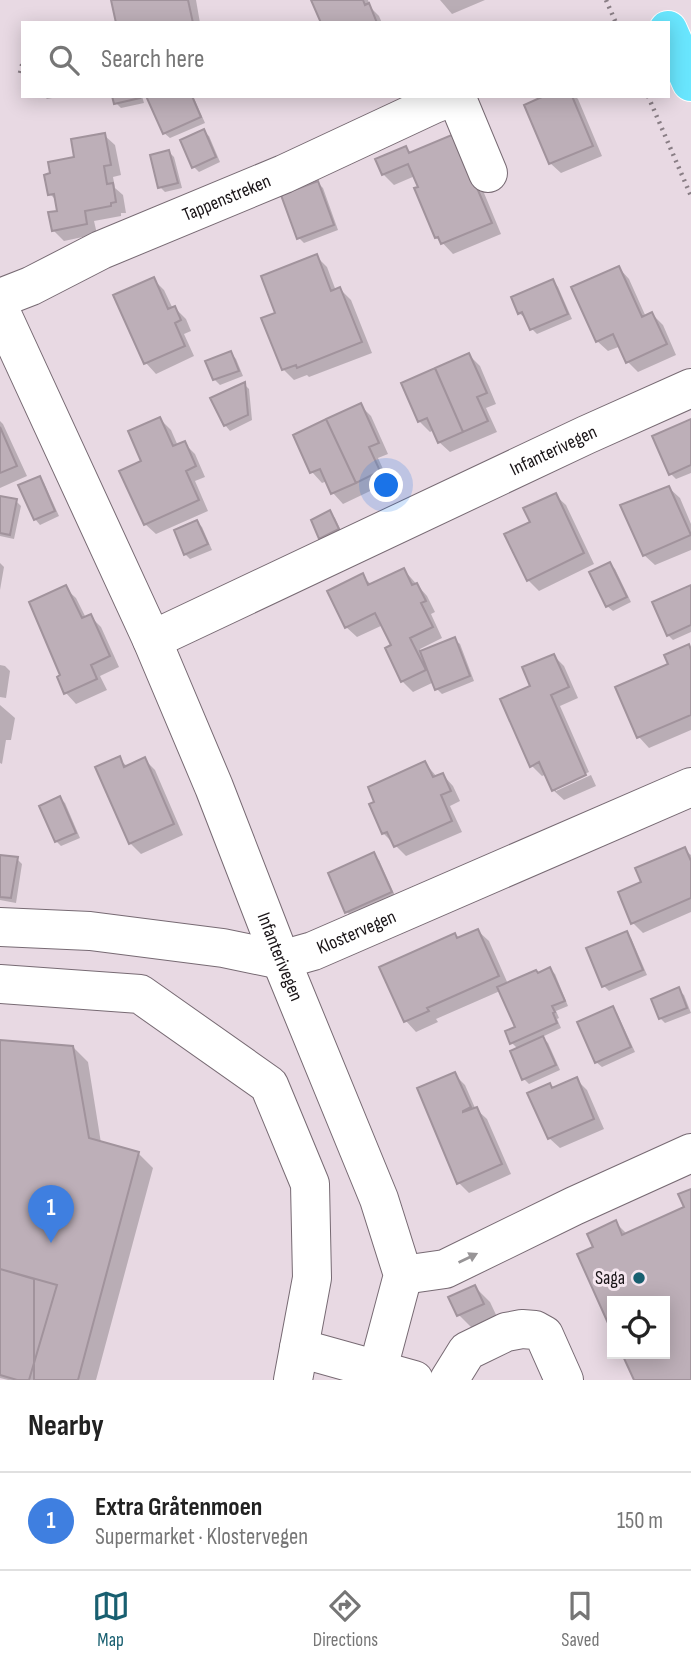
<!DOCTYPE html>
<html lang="en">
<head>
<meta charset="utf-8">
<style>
  :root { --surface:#fff; --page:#f6f6f6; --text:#222; --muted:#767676; --line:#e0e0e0; --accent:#185f70 }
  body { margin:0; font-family:"Sofia Sans Condensed",sans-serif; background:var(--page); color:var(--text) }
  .controls { position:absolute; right:21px; bottom:21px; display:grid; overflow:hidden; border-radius:0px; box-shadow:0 4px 18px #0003 }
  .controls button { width:63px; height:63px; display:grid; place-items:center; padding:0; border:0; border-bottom:2px solid var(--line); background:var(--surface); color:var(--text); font:35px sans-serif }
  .you { position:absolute; left:387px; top:486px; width:24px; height:24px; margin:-18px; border:5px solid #fff; border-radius:50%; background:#1a73e8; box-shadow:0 0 0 10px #1a73e833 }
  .badge { display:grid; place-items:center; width:46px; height:46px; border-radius:50%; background:var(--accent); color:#fff; font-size:23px; font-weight:700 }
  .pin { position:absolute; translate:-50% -58px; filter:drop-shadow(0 2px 4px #0008) }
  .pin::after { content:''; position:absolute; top:37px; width:24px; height:21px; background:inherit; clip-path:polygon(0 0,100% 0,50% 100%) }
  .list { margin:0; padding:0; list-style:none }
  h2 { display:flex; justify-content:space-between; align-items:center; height:91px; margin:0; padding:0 28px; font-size:30px }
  h2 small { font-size:23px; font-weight:400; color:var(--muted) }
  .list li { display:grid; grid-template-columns:46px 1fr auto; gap:21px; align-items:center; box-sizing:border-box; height:98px; padding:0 28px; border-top:2px solid var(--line) }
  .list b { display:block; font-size:26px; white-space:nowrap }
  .list p { margin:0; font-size:23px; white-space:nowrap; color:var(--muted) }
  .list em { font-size:23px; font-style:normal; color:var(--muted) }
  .icon { flex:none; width:38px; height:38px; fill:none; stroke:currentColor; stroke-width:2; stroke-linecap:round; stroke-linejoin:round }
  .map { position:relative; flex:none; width:691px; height:1380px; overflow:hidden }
  .search { position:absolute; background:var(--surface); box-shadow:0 4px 18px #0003; left:21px; right:21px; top:21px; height:77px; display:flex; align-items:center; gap:18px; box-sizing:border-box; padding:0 24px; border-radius:0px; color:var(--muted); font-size:26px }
  .sheet { height:189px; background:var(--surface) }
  nav { display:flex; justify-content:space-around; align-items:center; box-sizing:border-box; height:98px; border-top:2px solid var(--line); background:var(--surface); font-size:19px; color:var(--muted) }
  nav a { display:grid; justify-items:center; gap:4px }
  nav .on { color:var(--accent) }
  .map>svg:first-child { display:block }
  .shadow { fill:#0003 }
  .building { fill:#bdafb8; stroke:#a1939c; stroke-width:2 }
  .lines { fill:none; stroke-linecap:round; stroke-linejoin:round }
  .minor-casing { stroke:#776a73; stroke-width:40 }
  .major-casing { stroke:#fff; stroke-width:40 }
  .path { stroke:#897e85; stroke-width:4.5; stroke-dasharray:2 5; stroke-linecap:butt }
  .minor { stroke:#fff; stroke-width:38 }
  .major { stroke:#69e6fe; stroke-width:38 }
  .oneway { fill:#989597 }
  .poi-dot { fill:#185f70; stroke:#f6e7f0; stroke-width:2.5 }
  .labels { text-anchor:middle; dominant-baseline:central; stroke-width:6; stroke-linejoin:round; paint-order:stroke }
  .street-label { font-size:19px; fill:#191417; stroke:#f6e7f0 }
  .poi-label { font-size:19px; fill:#191417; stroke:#f6e7f0; text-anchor:end }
</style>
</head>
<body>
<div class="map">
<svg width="691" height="1380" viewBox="0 0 691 1380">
  <rect width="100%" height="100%" fill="#e8d9e3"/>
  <path class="shadow" d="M113,0h83l4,23h-83z
    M313,0h55l3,8 8,8 3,7h-59z
    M440,0h45l-33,14z
    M44,96h18l-15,3z
    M114,96h28l2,7 -23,5 -5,-5z
    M148,96h45l12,27 -35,15 -6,-5z
    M548,96h27l3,3 24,57 -41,17 -11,-10z
    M203,131l6,5 11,26 -21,10 -5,-5z
    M104,135l11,10 6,30 -8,2 2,11 8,7 3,18h-5v3l-27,5 3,13 -33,7 -11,-11 7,-18 -3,-11 -7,-7 26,-36z
    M465,147l36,87 -48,20 -16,-17 -22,-61 -21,9 -11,-11 23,-26 6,6z
    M169,152l5,5 8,31 -17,4 -5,-5z
    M318,183l5,5 15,42 -34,13 -5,-5z
    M316,256l11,11 9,24 4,-2 11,11 21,53 -63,24 -2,-2 -13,5 -11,-11 -5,-55z
    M619,268l10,11 17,38 6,-3 11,11 13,30 -38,17 -10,-10 -7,-16 -13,5 -11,-10z
    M153,279l11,11 9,19 2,-1 11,11 5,12 -7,3 10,22 -38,18 -10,-11z
    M553,281l5,6 14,32 -35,15 -5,-5 -5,-12 -2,1 -6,-5z
    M231,353l5,6 7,17 -23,9 -6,-6z
    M469,355l11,11 16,38 -10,4 11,24 -47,20 -11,-10 -5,-12 -4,2 -11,-11z
    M244,384l5,5 3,31 -22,11 -5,-6 -12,-26z
    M360,405l11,11 17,38 -10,4 11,24 -46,22 -10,-11 -6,-12 -5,2 -10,-11z
    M160,419l11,11 7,16 6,-3 11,11 10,23 -10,4 13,30 -52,23 -11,-10z
    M0,421l3,3 24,52 -27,12z
    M691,421v52l-15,6 -5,-5z
    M39,478l5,5 15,33 -19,9 -5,-6z
    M669,488l11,10 11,26v26l-36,15 -11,-10z
    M555,495l11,10 28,59 -55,27 -11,-11 4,-57z
    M0,497l16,4 5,5 -7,33 -14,-3z
    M330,512l5,6 8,17 -17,8 -5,-5z
    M197,522l5,5 10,23 -22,9 -5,-5z
    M0,563l4,4 -4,23z
    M610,564l5,5 16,33 -18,9 -6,-5z
    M404,570l23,26 8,16 -4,2 11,24 -22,11 1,3 33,-13 6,5 14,37 -32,13 -5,-5 -3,-7 -21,10 -11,-11 -9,-35 -10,-21 -26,12 -11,-10 16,-51 10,9z
    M691,587v45l-18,8 -5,-5z
    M65,588l11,10 10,20 4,-2 11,11 18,40 -19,9 7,14 -31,14 -10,-11z
    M688,646l3,3v81l-42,18 -10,-11 32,-72z
    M554,656l10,10 14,32 -18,8 29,66 -33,15v4l35,-16 5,11 -32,14 -11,-10 -6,-16 -5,2 -10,-10 1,-79z
    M0,665l5,1 5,5 -4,27 -6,-1z
    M0,705l15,13 -4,22h-5l-4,24 -2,-1z
    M119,759l9,8 16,-8 11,11 28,65 -42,19 -11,-11z
    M425,763l12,14 6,-2 10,11 7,15 -10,5 12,26 -56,24 -23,-23z
    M60,798l5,5 15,35 -19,8 -5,-5z
    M684,849l7,6v57l-48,21 -10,-10 10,-40z
    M373,855l6,5 17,38 -44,19 -5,-5z
    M0,856l17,3 5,5 -6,39 -16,-3z
    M478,931l11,10 19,43 42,-15 5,5 13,32 -12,5 3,7 -2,1 4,9 -19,9 6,6 12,27 -31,14 -5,-5 -12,-27 6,-3 -6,-6 5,-16 -17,-36 -64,28 2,3 -22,10 -10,-11 49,-86 4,4z
    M626,933l5,5 16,37 -38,16 -5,-5z
    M678,990l6,5 7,18 -26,10 -5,-5z
    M612,1008l5,5 18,39 -33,15 -6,-5z
    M0,1041l73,6 15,15 13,81 37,10 15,15 -57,212h-88l-8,-2z
    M454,1074l11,11 10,23 12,11 24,55 -42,19 -10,-10z
    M576,1079l11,11 17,39 -44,19 -11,-10 4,-48z
    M691,1190v190h-55l-12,-26h41v-53h-53v27l-32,-73 15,-7 20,-26 12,12 59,-26z
    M475,1287l15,15 8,17 -24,11 -15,-15 -8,-17z"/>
  <path class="building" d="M111,0h77l5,23h-77z
    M311,0h52l2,5 4,-2 8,20h-56z
    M112,96h27l1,2 -26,6z
    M146,96h46l9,21 -38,17z
    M544,96h28l21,50 -44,18 -25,-59z
    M204,129l12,28 -24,11 -12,-28z
    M105,133l6,32 -7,1 3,18 6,-1 3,19 -5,1v3l-26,5 2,13 -35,7 -4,-19 9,-1 -3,-17 -6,1 -4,-20 6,-2 -2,-11 26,-5 -3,-18z
    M454,134l38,89 -51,21 -3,-7 -3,1 -21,-50 4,-1 -10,-23 -26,11 -7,-16 31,-13 3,7z
    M169,150l9,33 -20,5 -8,-33z
    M318,181l16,44 -37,14 -16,-44z
    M317,254l14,37 9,-4 22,55 -65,26 -1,-3 -14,5 -21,-52 14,-5 -14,-37z
    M619,266l23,51 10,-5 15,32 -41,19 -13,-29 -17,8 -25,-55z
    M154,277l14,32 7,-3 6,14 -6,3 10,23 -41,18 -31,-69z
    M553,279l15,35 -38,16 -8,-18 -4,2 -7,-17z
    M231,351l8,20 -26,9 -8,-19z
    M469,353l18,40 -10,4 11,24 -25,11 -28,-64z
    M435,368l28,64 -25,11 -11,-25 -9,4 -17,-39z
    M245,382l3,33 -24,11 -14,-28z
    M361,403l18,40 -10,4 11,24 -24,12 -30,-64z
    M160,417l13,29 12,-5 11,25 -10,5 13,29 -55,25 -25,-54 22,-10 -13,-30z
    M326,419l30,64 -25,11 -11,-25 -10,4 -17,-38z
    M691,419v46l-22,10 -17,-39z
    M0,427l17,39 -17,7z
    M40,476l15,35 -21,9 -16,-35z
    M669,486l22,49 -48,21 -23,-51z
    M556,493l28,60 -57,28 -23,-47 26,-12 -7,-14z
    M0,496l17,3 -7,36 -10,-2z
    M330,510l9,19 -20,10 -8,-19z
    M197,520l11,24 -24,11 -10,-25z
    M610,562l17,35 -21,10 -17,-35z
    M404,568l8,17 5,-2 9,18 -5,2 12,24 -23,11 16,32 -25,12 -16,-34 6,-3 -16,-32 -30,15 -18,-37 36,-18 5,12z
    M66,585l16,33 9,-4 19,42 -19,9 6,14 -33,15 -7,-17 3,-2 -31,-73z
    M691,585v40l-24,11 -15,-34z
    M455,637l15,39 -35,14 -15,-39z
    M689,644l2,6v65l-54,23 -22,-51 53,-23 -4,-9z
    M554,654l15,33 -18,8 35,80 -34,16 -13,-29 -9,5 -30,-68 30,-13 -8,-19z
    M120,756l4,11 21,-10 29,67 -45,20 -34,-77z
    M425,761l8,16 10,-4 8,18 -10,4 11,26 -58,26 -7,-15 -5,2 -13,-30 5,-2 -6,-15z
    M60,796l16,37 -21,9 -16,-36z
    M685,847l6,14v37l-60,26 -13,-32 23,-10 -6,-14z
    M374,852l18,40 -47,21 -17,-40z
    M0,855l18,2 -7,41 -11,-1z
    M478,929l21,47 -72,32 2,3 -25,11 -25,-55 76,-34 2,5z
    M627,931l16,39 -41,17 -16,-39z
    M550,967l15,34 -13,5 3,6 -2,1 4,10 -47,21 -5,-13 10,-4 -18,-40 39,-17 2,3z
    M679,987l8,21 -28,11 -8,-20z
    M613,1006l18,41 -36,16 -18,-41z
    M543,1036l13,29 -34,15 -12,-29z
    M0,1040l73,6 16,92 50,14 -61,228h-44v-101l-34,-10z
    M455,1072l16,35 -8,4v1l14,-5 25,57 -45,20 -40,-96z
    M577,1077l17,42 -46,20 -21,-46 23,-10 2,5z
    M691,1189v191h-57l-12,-26h43v-53h-53v31l-35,-78 16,-7 -6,-13 29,-14 6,15 62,-28 -6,-13z
    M0,1269l57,16 -28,95h-12l-17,-5z
    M475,1285l9,19 -27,12 -9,-19z"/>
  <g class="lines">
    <g class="minor-casing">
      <g id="minor">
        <path d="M456,96l32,77"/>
        <path id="s1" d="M0,298l31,-12 70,-36 183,-76 150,-70 20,-8"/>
        <path id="s2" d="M0,310l152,330 62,147 67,173 98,239 24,76 -28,105"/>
        <path id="s3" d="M152,640l434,-205 105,-47"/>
        <path id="s4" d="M0,927l90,4 133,17 58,12 32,-9 378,-164"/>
        <path d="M0,984l140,10 129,91 41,99 2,94 -19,102"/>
        <path d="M403,1275l42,-6 129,-63 117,-53"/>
        <path d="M299,1348l115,32"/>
        <path d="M449,1380l18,-29 39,-19 16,-3 13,1 9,5 20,45"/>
      </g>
    </g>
    <g class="major-casing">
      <path id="major" d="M668,30l23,52"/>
    </g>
    <path class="path" d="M606,0l10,23
      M20,73l3,-12
      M648,96l43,100"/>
    <use href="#minor" class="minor"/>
    <use href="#major" class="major"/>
  </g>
  <defs><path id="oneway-solid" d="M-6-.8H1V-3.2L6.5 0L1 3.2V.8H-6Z" transform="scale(1.75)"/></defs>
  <use class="oneway" href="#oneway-solid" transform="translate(468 1258) rotate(-26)"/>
  <circle class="poi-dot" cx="639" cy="1278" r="7"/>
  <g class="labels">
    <g class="street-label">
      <text stroke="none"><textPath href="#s1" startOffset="248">Tappenstreken</textPath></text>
      <text stroke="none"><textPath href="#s3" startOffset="444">Infanterivegen</textPath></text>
      <text stroke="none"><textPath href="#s4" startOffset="364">Klostervegen</textPath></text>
      <text stroke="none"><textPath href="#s2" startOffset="705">Infanterivegen</textPath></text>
    </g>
    <g class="poi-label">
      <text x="625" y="1278">Saga</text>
    </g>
  </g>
</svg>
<div class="controls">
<button><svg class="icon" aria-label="locate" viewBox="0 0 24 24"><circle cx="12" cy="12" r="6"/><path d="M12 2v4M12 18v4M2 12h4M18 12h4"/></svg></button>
</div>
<div class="you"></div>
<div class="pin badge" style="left:51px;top:1243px;background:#3f7fe0">1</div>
<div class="search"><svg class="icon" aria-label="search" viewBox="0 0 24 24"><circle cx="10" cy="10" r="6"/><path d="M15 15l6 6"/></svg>Search here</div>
</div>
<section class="sheet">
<h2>Nearby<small></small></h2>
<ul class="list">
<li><span class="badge" style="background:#3f7fe0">1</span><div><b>Extra Gråtenmoen</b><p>Supermarket · Klostervegen</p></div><em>150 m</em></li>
</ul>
</section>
<nav>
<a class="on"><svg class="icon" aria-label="map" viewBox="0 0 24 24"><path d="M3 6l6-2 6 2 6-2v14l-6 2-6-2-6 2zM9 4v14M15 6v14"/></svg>Map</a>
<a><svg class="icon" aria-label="directions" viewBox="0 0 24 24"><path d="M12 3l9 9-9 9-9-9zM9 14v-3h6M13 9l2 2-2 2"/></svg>Directions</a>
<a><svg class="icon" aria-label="saved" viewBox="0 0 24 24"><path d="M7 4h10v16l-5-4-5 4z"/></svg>Saved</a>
</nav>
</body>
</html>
